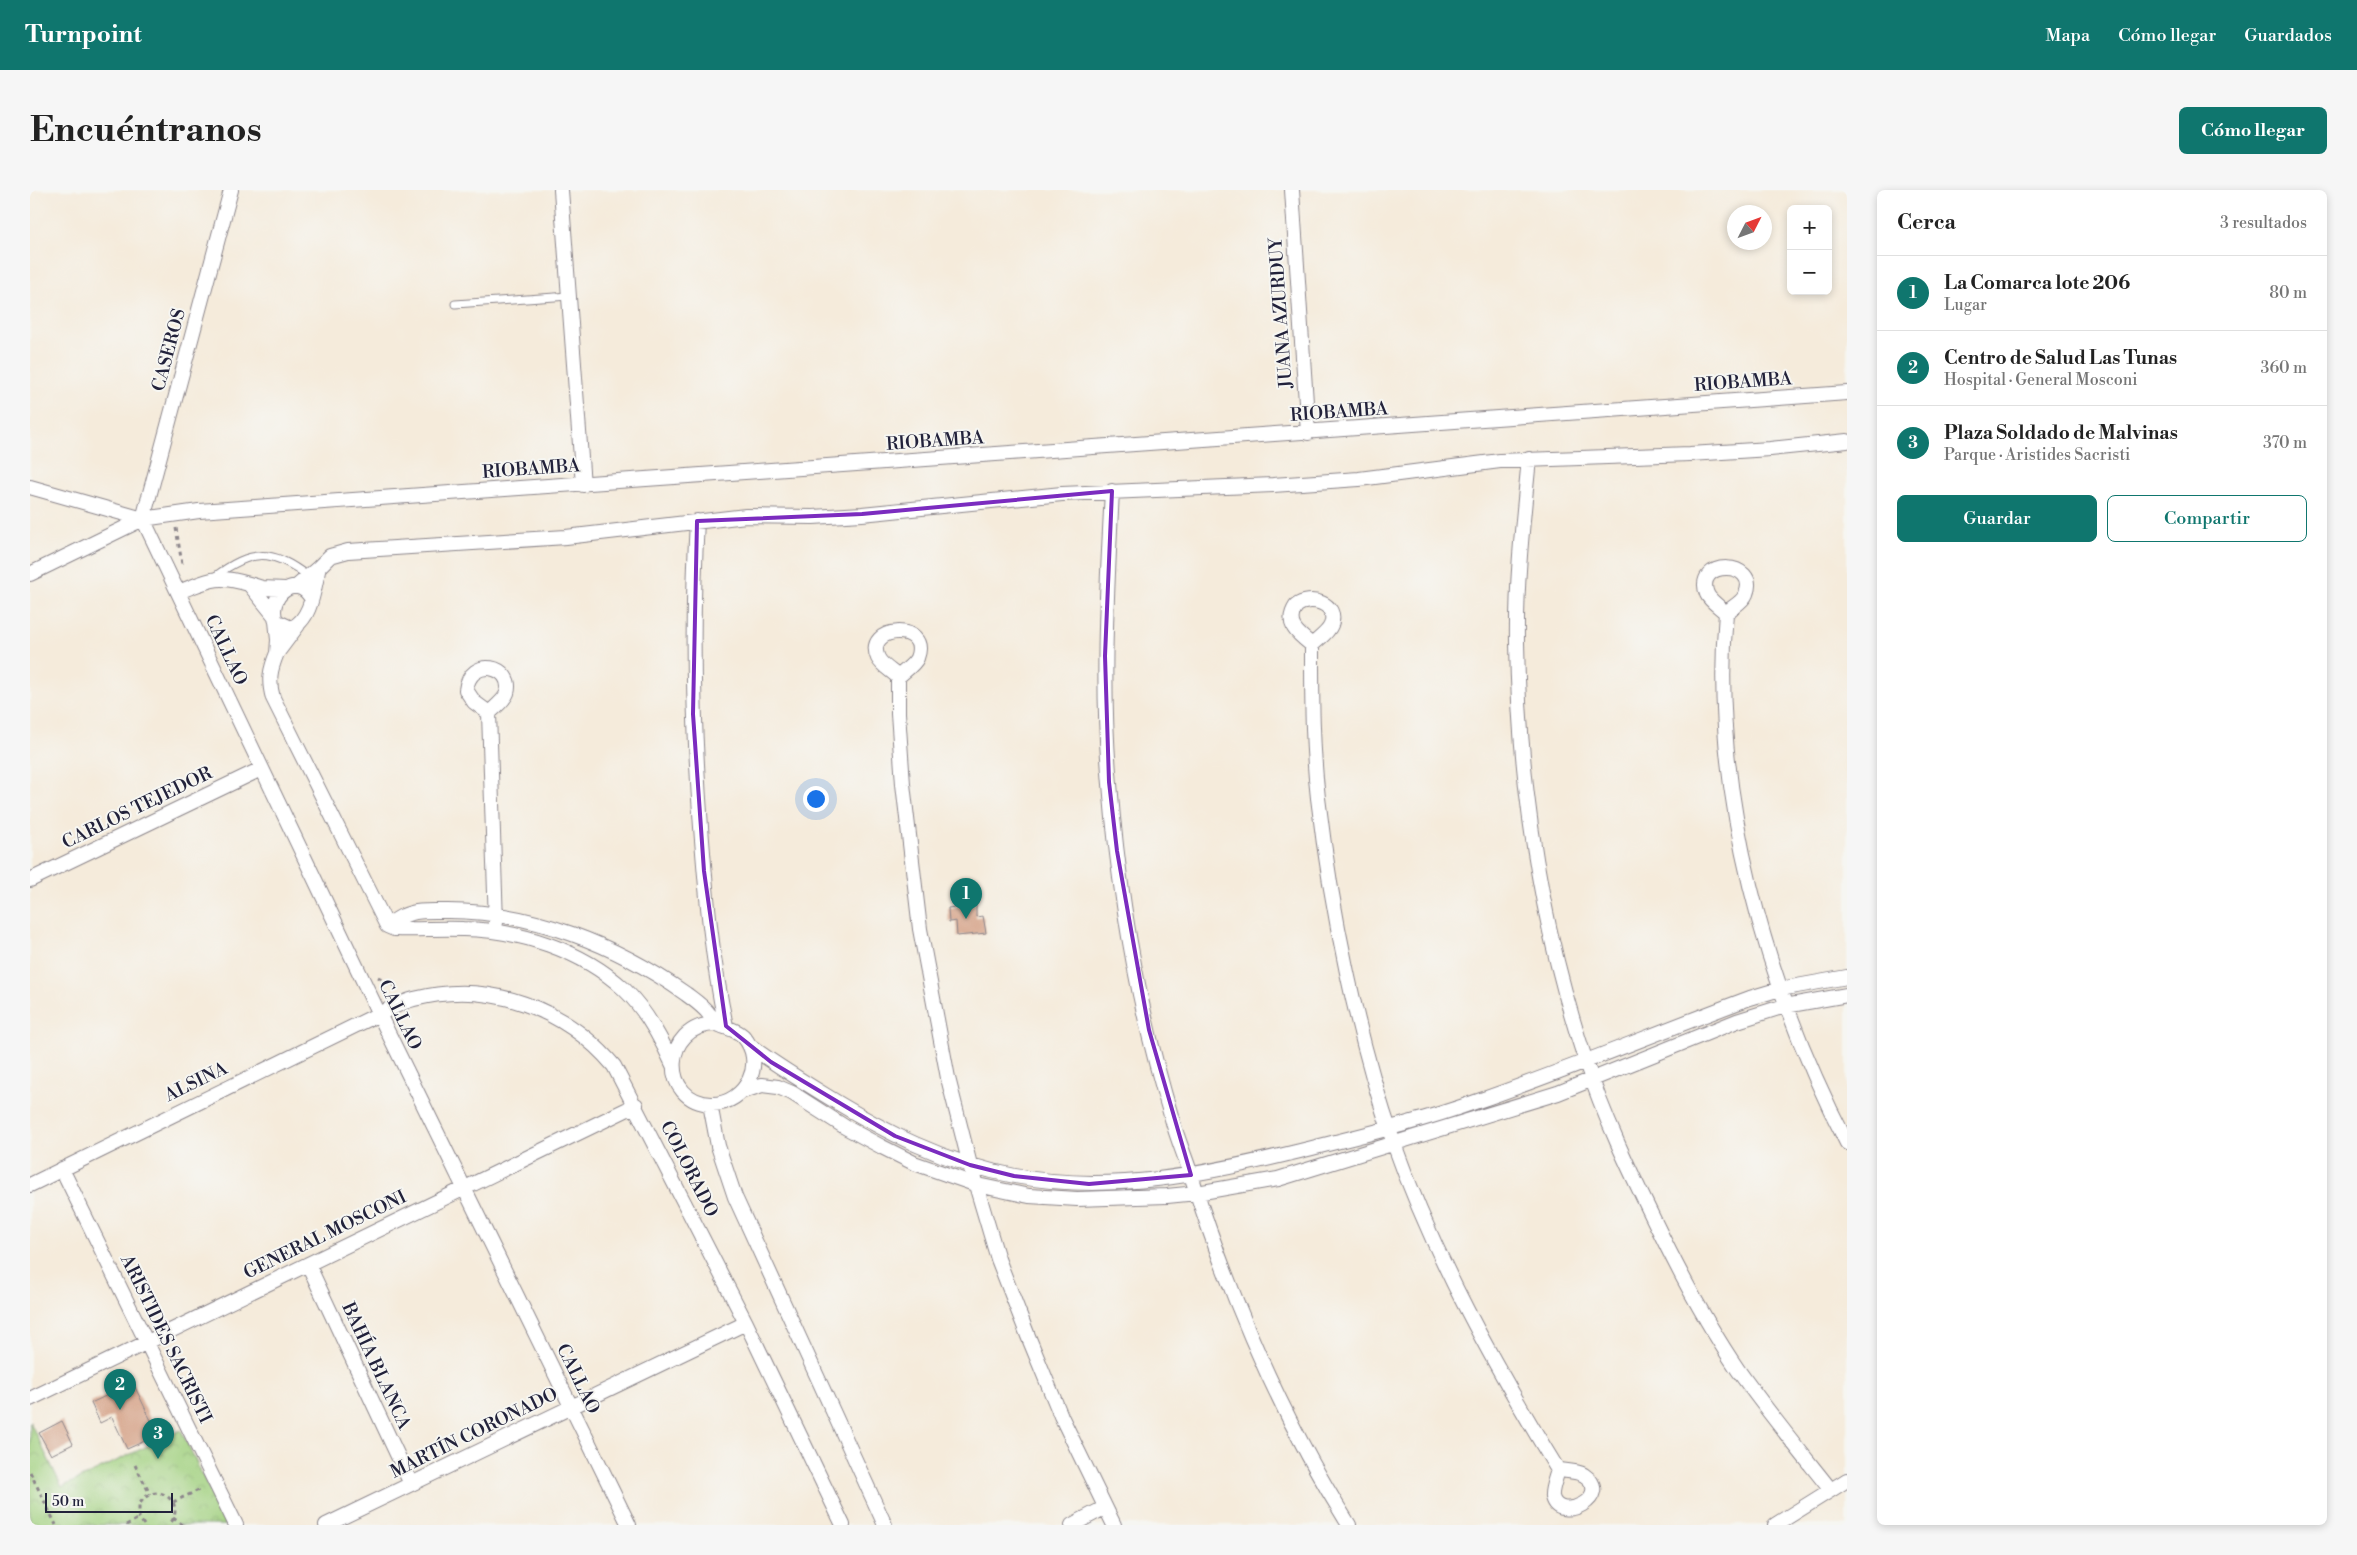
<!DOCTYPE html>
<html lang="es">
<head>
<meta charset="utf-8">
<style>
  :root { --surface:#fff; --page:#f6f6f6; --text:#222; --muted:#767676; --line:#e0e0e0; --accent:#0f766e }
  body { margin:0; font-family:"Libre Bodoni",serif; background:var(--page); color:var(--text) }
  .controls { position:absolute; right:15px; top:15px; display:grid; overflow:hidden; border-radius:8px; box-shadow:0 2px 8px #0003 }
  .controls button { width:45px; height:45px; display:grid; place-items:center; padding:0; border:0; border-bottom:1px solid var(--line); background:var(--surface); color:var(--text); font:25px sans-serif }
  .compass { position:absolute; left:1697px; top:15px; width:45px; height:45px; border-radius:50%; background:var(--surface); box-shadow:0 2px 8px #0003; rotate:48deg }
  .scale { position:absolute; left:15px; bottom:12px; width:128px; box-sizing:border-box; padding-left:5px; border:2px solid #22223b; border-top:0; font-size:14px; line-height:18px; white-space:nowrap; color:#22223b; -webkit-text-stroke:4px #f6f6f2; paint-order:stroke }
  .you { position:absolute; left:785px; top:608px; width:18px; height:18px; margin:-12px; border:4px solid #fff; border-radius:50%; background:#1a73e8; box-shadow:0 0 0 8px #1a73e833 }
  .badge { display:grid; place-items:center; width:32px; height:32px; border-radius:50%; background:var(--accent); color:#fff; font-size:16px; font-weight:700 }
  .pin { position:absolute; translate:-50% -41px; filter:drop-shadow(0 1px 2px #0008) }
  .pin::after { content:''; position:absolute; top:26px; width:18px; height:15px; background:inherit; clip-path:polygon(0 0,100% 0,50% 100%) }
  .list { margin:0; padding:0; list-style:none }
  h2 { display:flex; justify-content:space-between; align-items:center; height:65px; margin:0; padding:0 20px; font-size:21px }
  h2 small { font-size:16px; font-weight:400; color:var(--muted) }
  .list li { display:grid; grid-template-columns:32px 1fr auto; gap:15px; align-items:center; box-sizing:border-box; height:75px; padding:0 20px; border-top:1px solid var(--line) }
  .list b { display:block; font-size:19px; white-space:nowrap }
  .list p { margin:0; font-size:16px; white-space:nowrap; color:var(--muted) }
  .list em { font-size:16px; font-style:normal; color:var(--muted) }
  .actions { display:flex; gap:10px; padding:15px 20px }
  .actions a { flex:1; padding:11px 0; border:1px solid var(--accent); border-radius:8px; text-align:center; font-size:18px; color:var(--accent) }
  .actions .main { background:var(--accent); color:#fff }
  .map { position:relative; flex:none; width:1817px; height:1335px; overflow:hidden; border-radius:8px }
  header { display:flex; align-items:center; gap:30px; box-sizing:border-box; height:70px; padding:0 25px; background:var(--accent); color:#fff }
  header strong { font-size:24px }
  nav { display:flex; gap:28px; margin-inline-start:auto; font-size:18px }
  .intro { display:flex; align-items:center; justify-content:space-between; box-sizing:border-box; height:120px; padding:0 30px }
  h1 { margin:0; font-size:35px }
  .button { padding:12px 22px; border-radius:8px; background:var(--accent); color:#fff; font-size:18px; font-weight:700 }
  main { display:flex; gap:30px; padding:0 30px }
  aside { flex:1; background:var(--surface); border-radius:8px; box-shadow:0 2px 8px #0003 }
  .map>svg:first-child { display:block }
  .park { fill:url(#park-crowns); stroke:#61795c }
  .building { fill:#d5a287 }
  .lines { fill:none; stroke-linecap:round; stroke-linejoin:round }
  .service-casing { stroke:#8c868b; stroke-width:9 }
  .minor-casing { stroke:#8c868b; stroke-width:16 }
  .path { stroke:#8c868b; stroke-width:3; stroke-dasharray:4 4; stroke-linecap:butt }
  .service { stroke:#fff; stroke-width:7 }
  .minor { stroke:#fff; stroke-width:14 }
  .marked { fill:none; stroke:#7b2cbf; stroke-width:4; stroke-linejoin:round }
  .labels { text-anchor:middle; dominant-baseline:central; stroke-width:4; stroke-linejoin:round; paint-order:stroke }
  .street-label { font-size:18px; fill:#22223b; stroke:#f6f6f2 }
</style>
</head>
<body>
<header>
<strong>Turnpoint</strong>
<nav><a>Mapa</a><a>Cómo llegar</a><a>Guardados</a></nav>
</header>
<div class="intro"><h1>Encuéntranos</h1><a class="button">Cómo llegar</a></div>
<main>
<div class="map">
<svg width="1817" height="1335" viewBox="0 0 1817 1335">
  <defs>
    <pattern id="park-crowns" width="20" height="18" patternUnits="userSpaceOnUse" patternTransform="scale(1.25)"><rect width="20" height="18" fill="#a0d07e"/><path d="M2 6a3 3 0 1 1 6 0M12 15a3 3 0 1 1 6 0" fill="none" stroke="#8ab26e"/></pattern>
  </defs>
  <rect width="100%" height="100%" fill="#f6f6f2"/>
  <filter id="ink" filterUnits="userSpaceOnUse"><feTurbulence type="fractalNoise" baseFrequency=".02" numOctaves="2"/><feDisplacementMap in="SourceGraphic" scale="10" xChannelSelector="R" yChannelSelector="G"/><feConvolveMatrix kernelMatrix="1 2 1 2 8 2 1 2 1" color-interpolation-filters="sRGB"/></filter>
  <filter id="wash" filterUnits="userSpaceOnUse"><feTurbulence type="fractalNoise" baseFrequency=".0096" numOctaves="4" result="noise"/><feDisplacementMap in="SourceGraphic" scale="20" xChannelSelector="R" yChannelSelector="G"/><feGaussianBlur stdDeviation="1.12" result="paint"/><feColorMatrix in="noise" values="0 0 0 0 0 0 0 0 0 0 0 0 0 0 0 0 0 1.4 0 .05"/><feComposite in="paint" operator="in"/></filter>
  <g filter="url(#wash)">
    <rect width="100%" height="100%" fill="#f5ebdb"/>
    <path class="park" d="M0,1232l32,65 119,-57 45,95h-196z"/>
    <g id="blocks">
      <path class="building" d="M946,714v13l7,-1 3,17 -29,3 -1,-15 -7,1 -1,-14z
        M103,1193l25,52 -31,14 -15,-32 -12,6 -9,-20z
        M32,1231l11,23 -22,11 -12,-22z"/>
    </g>
  </g>
  <g filter="url(#ink)">
    <use href="#blocks" fill-opacity="0" stroke="#8c868b" stroke-width="1"/>
    <g class="lines">
      <g class="service-casing">
        <path id="service" d="M425,114l114,-8
          M184,387c38,-28 57,-29 95,0"/>
      </g>
      <g class="minor-casing">
        <path id="minor" d="M531,0l22,295
          M1262,0l16,243
          M1499,269c-6,61 -13,122 -12,183 2,143 24,284 69,420 18,55 43,107 68,158 25,52 52,103 84,150 29,41 61,80 92,119
          M0,297l113,32 56,-8 1648,-118
          M1082,301c-5,97 -11,195 -2,293 9,112 29,227 62,335 5,19 13,37 19,56 39,122 90,242 158,350
          M113,329l236,495 250,511
          M113,329l88,-329
          M667,331c-6,104 -4,202 4,306 5,66 11,134 25,199
          M289,377l11,-11 18,-5 218,-14 180,-21 67,1 49,-3 200,-20 211,-9 86,-6 141,-18 190,-7 80,-5 77,-8
          M0,384l113,-55
          M266,397l23,-20c-5,19 -7,53 -28,61l-15,-7c-10,-25 21,-49 35,-23
          M148,402c32,-12 37,-18 71,-8
          M1696,423c-6,-6 -16,-12 -19,-19 -14,-35 53,-34 39,0 -3,8 -14,13 -20,19 -16,176 40,374 121,530
          M244,425l-25,-31 13,4 23,1
          M246,431l2,19 -1,13 21,-28
          M1282,455c-14,-11 -28,-21 -16,-39 14,-11 43,-3 35,19 -3,8 -13,14 -19,20 0,51 0,102 6,153 13,110 39,239 75,343 41,116 101,224 165,329 -2,8 -7,19 -6,27 7,28 63,-1 32,-22 -7,-4 -18,-4 -26,-5
          M247,463c-7,17 -9,27 -4,45l114,228 7,3c23,1 46,-1 69,0 56,1 119,21 161,60 22,21 37,49 49,76
          M868,487c-6,-6 -16,-11 -20,-19 -15,-33 53,-36 39,0 -3,7 -13,13 -19,19v36l5,71 17,145 28,149 22,87 28,94 30,77 33,80 53,109
          M459,523l-15,-11 -8,-12c4,-35 49,-24 41,3 -3,8 -12,14 -18,20l7,210
          M0,690l231,-111
          M357,736c5,-3 10,-8 16,-10 12,-6 27,-5 41,-5 86,-1 173,34 242,83 8,6 17,12 23,20 3,2 5,7 7,9 7,5 19,5 27,13 24,26 3,68 -31,68 -52,-1 -52,-80 5,-80
          M719,855c24,18 50,34 76,50 60,37 120,68 190,81 96,18 192,-2 285,-25 59,-15 119,-29 175,-49 93,-32 183,-70 275,-104l30,-9 67,-12
          M713,901l19,-6 16,2 14,6 53,34 37,20 32,16 63,22 52,11 48,3 90,-3 30,-3 81,-14 280,-86 179,-72 48,-15 62,-11
          M680,914l8,42 17,51 150,328
          M32,979l174,356
          M0,995l349,-171c11,-5 23,-12 35,-15 75,-20 152,10 200,67l132,257 97,202
          M278,1074l103,220
          M0,1209l606,-294
          M296,1335l420,-202
          M1042,1335l32,-17
          M1745,1335l72,-45"/>
      </g>
      <path class="path" d="M146,338l6,36
        M348,787l21,11
        M105,1275l15,29
        M0,1282l26,53
        M143,1312l28,-13
        M143,1328l10,7
        M96,1335l13,-7
        M114,1335l-5,-7v-13c15,-27 50,-3 30,20"/>
      <use href="#service" class="service"/>
      <use href="#minor" class="minor"/>
    </g>
  </g>
  <path class="marked" d="M1082,301l-7,165 4,126 8,69 32,179 42,145 -102,9 -75,-8 -44,-11 -75,-29 -124,-74 -45,-36 -22,-155 -11,-157 4,-193 165,-7z"/>
  <g class="labels">
    <g class="street-label">
      <text transform="translate(1251 123) rotate(-94)">JUANA AZURDUY</text>
      <text transform="translate(139 160) rotate(-75)">CASEROS</text>
      <text transform="translate(1713 192) rotate(-4)">RIOBAMBA</text>
      <text transform="translate(1309 222) rotate(-4)">RIOBAMBA</text>
      <text transform="translate(905 251) rotate(-4)">RIOBAMBA</text>
      <text transform="translate(501 279) rotate(-4)">RIOBAMBA</text>
      <text transform="translate(196 460) rotate(65)">CALLAO</text>
      <text transform="translate(107 618) rotate(-26)">CARLOS TEJEDOR</text>
      <text transform="translate(370 825) rotate(64)">CALLAO</text>
      <text transform="translate(166 892) rotate(-26)">ALSINA</text>
      <text transform="translate(659 979) rotate(63)">COLORADO</text>
      <text transform="translate(295 1045) rotate(-26)">GENERAL MOSCONI</text>
      <text transform="translate(136 1149) rotate(64)">ARISTIDES SACRISTI</text>
      <text transform="translate(346 1176) rotate(65)">BAHÍA BLANCA</text>
      <text transform="translate(548 1189) rotate(64)">CALLAO</text>
      <text transform="translate(444 1243) rotate(-26)">MARTÍN CORONADO</text>
    </g>
  </g>
</svg>
<div class="controls">
<button>+</button>
<button>−</button>
</div>
<svg class="compass" viewBox="-18 -18 36 36"><path d="M0-13l5 13h-10z" fill="#e53935"/><path d="M0 13l5-13h-10z" fill="#767676"/></svg>
<div class="scale">50 m</div>
<div class="you"></div>
<div class="pin badge" style="left:936px;top:729px">1</div>
<div class="pin badge" style="left:90px;top:1220px">2</div>
<div class="pin badge" style="left:128px;top:1269px">3</div>
</div>
<aside>
<h2>Cerca<small>3 resultados</small></h2>
<ul class="list">
<li><span class="badge">1</span><div><b>La Comarca lote 206</b><p>Lugar</p></div><em>80 m</em></li>
<li><span class="badge">2</span><div><b>Centro de Salud Las Tunas</b><p>Hospital · General Mosconi</p></div><em>360 m</em></li>
<li><span class="badge">3</span><div><b>Plaza Soldado de Malvinas</b><p>Parque · Aristides Sacristi</p></div><em>370 m</em></li>
</ul>
<div class="actions"><a class="main">Guardar</a><a>Compartir</a></div>
</aside>
</main>
</body>
</html>
